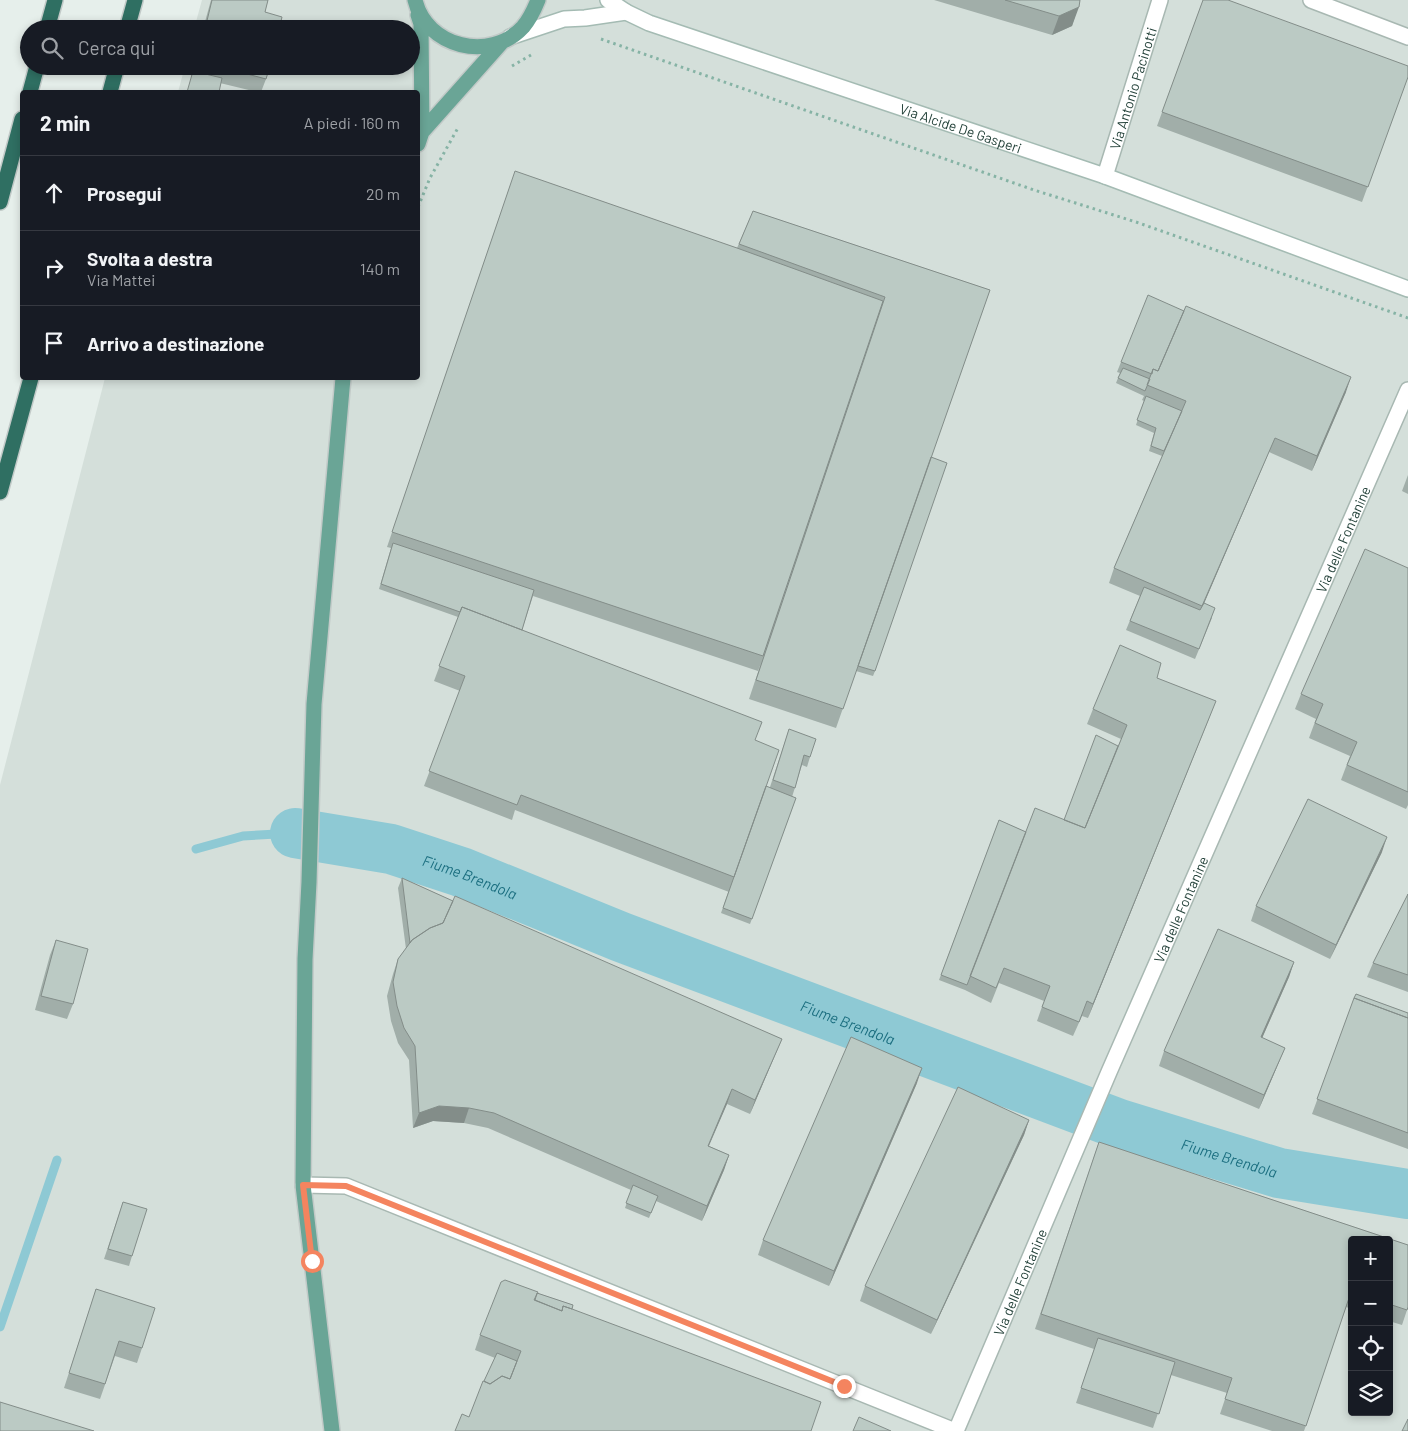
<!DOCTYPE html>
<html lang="it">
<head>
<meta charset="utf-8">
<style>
  :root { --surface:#171b24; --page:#242831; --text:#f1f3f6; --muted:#9ea1a6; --line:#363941 }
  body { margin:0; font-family:Barlow,sans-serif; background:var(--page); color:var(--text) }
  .controls { position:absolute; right:15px; bottom:15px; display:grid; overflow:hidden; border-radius:5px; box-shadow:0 2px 8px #0003 }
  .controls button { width:45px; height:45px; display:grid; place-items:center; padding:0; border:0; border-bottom:1px solid var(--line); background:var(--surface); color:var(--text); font:25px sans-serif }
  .stop { position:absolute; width:15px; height:15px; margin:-11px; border:4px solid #f4845f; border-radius:50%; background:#fff }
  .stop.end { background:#f4845f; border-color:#fff; box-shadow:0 1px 5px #0008 }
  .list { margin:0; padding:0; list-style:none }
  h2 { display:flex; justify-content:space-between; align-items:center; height:65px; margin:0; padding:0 20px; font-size:21px }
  h2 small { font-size:16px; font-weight:400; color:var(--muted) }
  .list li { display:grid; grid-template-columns:32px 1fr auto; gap:15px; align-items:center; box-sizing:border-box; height:75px; padding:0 20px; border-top:1px solid var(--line) }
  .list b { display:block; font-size:19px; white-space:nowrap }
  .list p { margin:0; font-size:16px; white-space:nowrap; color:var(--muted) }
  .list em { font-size:16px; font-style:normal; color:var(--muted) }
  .icon { flex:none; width:28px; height:28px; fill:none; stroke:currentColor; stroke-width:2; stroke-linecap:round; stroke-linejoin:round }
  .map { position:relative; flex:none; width:1408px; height:1431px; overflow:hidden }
  .search { position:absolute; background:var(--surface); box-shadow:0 2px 8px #0003; left:20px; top:20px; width:400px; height:55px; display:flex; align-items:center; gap:12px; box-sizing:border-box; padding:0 18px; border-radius:28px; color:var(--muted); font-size:19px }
  .panel { position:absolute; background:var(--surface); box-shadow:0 2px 8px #0003; left:20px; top:90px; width:400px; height:290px; border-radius:5px }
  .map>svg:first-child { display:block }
  .built { fill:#d4dfda; fill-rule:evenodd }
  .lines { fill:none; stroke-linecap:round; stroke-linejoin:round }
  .stream { stroke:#8ec9d4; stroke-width:9 }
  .river { stroke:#8ec9d4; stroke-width:50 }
  .street-casing { stroke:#a8b8b2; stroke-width:18 }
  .secondary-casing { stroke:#a4bbb3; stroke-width:18 }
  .primary-casing { stroke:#c2cac8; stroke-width:18 }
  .highway-casing { stroke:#c2cac8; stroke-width:18 }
  .path { stroke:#86b3a5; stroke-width:3; stroke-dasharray:2.5 4; stroke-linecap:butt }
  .street { stroke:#fff; stroke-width:15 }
  .secondary { stroke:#fff; stroke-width:15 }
  .primary { stroke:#6aa596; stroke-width:15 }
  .highway { stroke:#2f6f62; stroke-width:15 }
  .wall { fill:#a1aea9 }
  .shaded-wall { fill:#838d89 }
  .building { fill:#bbcac4; stroke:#838d89 }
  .route { stroke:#f4845f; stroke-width:6 }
  .labels { text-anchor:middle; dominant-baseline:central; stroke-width:4.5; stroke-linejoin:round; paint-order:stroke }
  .street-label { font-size:14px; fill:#24423a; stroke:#f7fbf9 }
  .water-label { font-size:15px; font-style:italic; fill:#1c6f80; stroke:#f7fbf9 }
</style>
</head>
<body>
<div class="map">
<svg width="1408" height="1431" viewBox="0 0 1408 1431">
  <rect width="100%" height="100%" fill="#e6efeb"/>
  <path class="built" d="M202,0h1206v1431h-1408v-646l105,-407h313v-286h-240l7,-26h226v-37h-217zM1352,1240h37v172h-37z"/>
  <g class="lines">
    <path class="stream" d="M196,849l47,-13 52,-3
      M0,1327l57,-167"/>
    <path class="river" id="s1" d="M295,833l96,16 70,23 160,65 498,187 160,49 129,21"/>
    <g class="street-casing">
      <g id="street">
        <path d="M1311,0l97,37"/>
        <path id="s2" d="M1105,176l55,-176"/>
        <path d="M303,1185l43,1 609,245"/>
        <path id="s3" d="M956,1431l153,-359 299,-682"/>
      </g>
    </g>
    <g class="secondary-casing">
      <g id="secondary">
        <path id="s4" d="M608,0l18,12 23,11 456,153 303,113"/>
        <path d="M510,37l54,-18 21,-1 41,-6"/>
      </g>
    </g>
    <g class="primary-casing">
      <path id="primary" d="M415,0c11,47 75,63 108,27 7,-8 11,-17 15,-27
        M422,132l80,-90
        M418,144l4,-12 -1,-108 -3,-9
        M332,1431l-29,-246 2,-226 4,-77 5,-178 29,-326"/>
    </g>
    <g class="highway-casing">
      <path id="highway" d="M47,29l8,-29
        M127,29l8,-29
        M30,92l7,-26
        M110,92l7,-26
        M0,202l22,-83
        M0,492l31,-114"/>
    </g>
    <path class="path" d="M601,39l433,151 102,32 272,96
      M512,66l19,-11
      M418,207l12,-29 29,-52"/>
    <use href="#street" class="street"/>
    <use href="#secondary" class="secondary"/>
    <use href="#primary" class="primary"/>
    <use href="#highway" class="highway"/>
  </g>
  <path class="wall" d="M211,0h57l-3,12 14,17h-76z
    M934,0h146l-8,26 -20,9z
    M1203,0l205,77 -46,125 -205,-76z
    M194,66h76l-4,13 -5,13h-4l-66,-16z
    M510,186l227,62 16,-37 237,79 -59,167 -56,214 -2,5 -17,-5 -20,57 -87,-29 12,-36 -3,8 -225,-75 -11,34 233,111 -11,108 26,-62 19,-58 21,28 -3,10 -5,-2 -10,32 4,1 -46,126 -29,-11 10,-29 -2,8 -214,-82 -3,10 -88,-34 36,-95 -26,-10 24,-64 -79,-28 12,-41 -4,-1z
    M1121,362l225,30 -34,79 -43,-19 -65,151 8,15 -17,41 -69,-29 14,-34 -31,-13 5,-15 48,-112 -13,-5 5,-18 -18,-8 8,-24 -2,-1 2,-4 -28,-13 4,-10 -3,-1z
    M1408,475v19l-6,-3z
    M1408,568v237l-2,4 -65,-29 9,-24 -41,-18 7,-19 -21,-10 6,-15z
    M1157,678l53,38 -122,302 -6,-2 -9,20 -36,-15 7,-20 -45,-18 -8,20 -26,-13 -26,-10 60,-160 27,12 38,-12 54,-74 3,-7 -34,-15 6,-15z
    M1382,852l-52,107 -79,-38 5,-15z
    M402,878l51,23 329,138 -6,14 -26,61 -23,-10 -18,42 20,9 -5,15 -22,51 -46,-20 -7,17 -24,-10 6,-18 -143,-62 -24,-5 -31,-2 -20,7 -4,-68 -11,-17 -7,-22 -4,-25 6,-22 5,-15 8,-10 -8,-61z
    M1408,894v98l-41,-15 6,-14z
    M56,940l17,64 -6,15 -32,-9 15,-55z
    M1294,962l-5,15 -27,61 23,10 -6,14 -20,47 -100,-43 5,-15z
    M1356,994l52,19v136l-96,-35z
    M917,1083l-88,203 -71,-31 5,-15z
    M1029,1120l-5,15 -93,199 -71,-33 5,-15z
    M1099,1142l309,103v62l-6,18 -13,-4v-81h-37v69l-6,-2 -42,124h-32l-52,-17 7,-21 -56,-18 -18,53 -77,-25 18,-54 -59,-20z
    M123,1202l9,54 -3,10 -25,-7z
    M96,1289l46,59 -5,15 -22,-7 -15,43 -36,-11z
    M537,1293l36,12 -104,112 15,-36 11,-23 -20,-8 5,-15z"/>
  <path class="shaded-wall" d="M1079,7l-7,19 -20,9 7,-19z
    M1351,377l-5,15 -34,79 5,-15z
    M1275,438l-78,182 5,-14z
    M1216,701l-6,15 -122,302 5,-14z
    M1387,837l-5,15 -52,107 6,-14z
    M1294,962l-5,15 -33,75 5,-15z
    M782,1039l-6,14 -26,61 5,-14z
    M1285,1048l-6,14 -20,47 5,-14z
    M922,1068l-5,15 -88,203 5,-15z
    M732,1089l-5,15 -25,57 6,-15z
    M439,1106l30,2 -5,15 -31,-2 -20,7 6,-15z
    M1029,1120l-5,15 -93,199 6,-14z
    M729,1155l-5,15 -22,51 5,-15z"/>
  <path class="building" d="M212,0h56l-3,12 17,5 -3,12h-74z
    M1005,0h75l-1,7 -20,9z
    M1203,0h25l180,66v11l-40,110 -206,-75z
    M217,66h53l-4,13z
    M193,71l29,7 -3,14h-32z
    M515,171l222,77 146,53 -120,355 -371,-124z
    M753,211l237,79 -147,419 -87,-29 129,-383 -146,-53z
    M1148,295l36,16 -26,60 -5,-2 -1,5 -31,-12z
    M1186,306l165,71 -34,79 -42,-18 -73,168 -88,-38 72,-167 -39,-16 6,-16 5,2z
    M1123,368l27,11 -5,12 -27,-13z
    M1146,396l36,15 -18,40 -13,-5 5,-18 -19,-8z
    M931,457l16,6 -72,208 -17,-5z
    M393,543l141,47 -12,40 -60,-23 -2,5 -79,-28z
    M1365,549l43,19v224l-61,-27 10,-23 -42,-19 8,-19 -22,-10z
    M1144,587l56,23 4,-7 11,5 -16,41 -69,-28z
    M462,607l300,115 -7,18 24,10 -45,127 -213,-82 -4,10 -88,-34 36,-95 -26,-10z
    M1120,645l41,18 -4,15 59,23 -123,303 -6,-3 -8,21 -37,-15 8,-21 -46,-18 -8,20 -26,-12 65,-168 50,20 42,-103 -34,-16z
    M789,729l27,10 -6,18 -6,-2 -9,33 -22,-8z
    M1096,735l22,11 -33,82 -21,-8z
    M766,786l30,12 -44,121 -29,-11z
    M1308,799l79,38 -51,108 -80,-39z
    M999,820l27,12 -59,153 -26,-10z
    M402,878l51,23 -10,22 -13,5 -18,12 -2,3z
    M1408,894v81l-35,-12z
    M455,896l327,143 -27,61 -23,-11 -24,57 21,9 -22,51 -213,-93 -25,-5 -30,-2 -20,7 -4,-67 -11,-18 -7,-22 -4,-24 5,-23 14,-19 18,-12 13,-5z
    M1218,929l76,33 -33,75 24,11 -21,47 -100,-44z
    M56,940l32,9 -15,55 -32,-8z
    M1356,994l52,19v5l-54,-20z
    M1354,998l54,20v115l-91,-34z
    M851,1037l71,31 -88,203 -71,-31z
    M958,1087l71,33 -92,200 -72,-34z
    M1099,1142l309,103v62l-1,3 -18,-6v-64h-37v52h-1l-45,134 -81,-27 7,-21 -191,-64z
    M633,1185l25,11 -7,17 -25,-10z
    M123,1202l24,7 -15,47 -24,-7z
    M505,1280l33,12 -4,8 28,11 1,-5 9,3 249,93 -10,29h-356l7,-17 7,3 14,-36 7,3 12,-8 8,3 11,-28 -41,-16 21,-53z
    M96,1289l59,19 -13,40 -23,-7 -14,43 -36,-11z
    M537,1293l36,12 -1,4 -9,-3 -1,5 -27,-11z
    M1098,1338l77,24 -16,52 -78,-26z
    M497,1353l20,8 -7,18 -8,-3 -12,8 -6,-3z
    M0,1402l94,29h-94z
    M859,1417l32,14h-38z
    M1408,1419v12h-6z"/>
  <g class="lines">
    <path class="route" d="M312,1261l-9,-76 43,1 498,200"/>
  </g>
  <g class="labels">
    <g class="street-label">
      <text stroke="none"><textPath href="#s2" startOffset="92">Via Antonio Pacinotti</textPath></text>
      <text stroke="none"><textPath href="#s4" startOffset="376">Via Alcide De Gasperi</textPath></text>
      <text stroke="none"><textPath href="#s3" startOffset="972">Via delle Fontanine</textPath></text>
      <text stroke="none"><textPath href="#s3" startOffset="568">Via delle Fontanine</textPath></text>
      <text stroke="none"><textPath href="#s3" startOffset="162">Via delle Fontanine</textPath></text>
    </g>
    <g class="water-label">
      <text stroke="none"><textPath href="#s1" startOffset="181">Fiume Brendola</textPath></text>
      <text stroke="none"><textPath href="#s1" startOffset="586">Fiume Brendola</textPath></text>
      <text stroke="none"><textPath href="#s1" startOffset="991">Fiume Brendola</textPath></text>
    </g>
  </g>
</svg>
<div class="controls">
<button>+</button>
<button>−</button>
<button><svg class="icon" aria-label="locate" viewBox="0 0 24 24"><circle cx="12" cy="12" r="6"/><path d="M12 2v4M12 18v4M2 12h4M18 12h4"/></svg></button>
<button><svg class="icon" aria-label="layers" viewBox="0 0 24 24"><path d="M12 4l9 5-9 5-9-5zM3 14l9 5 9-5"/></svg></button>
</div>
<div class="stop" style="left:312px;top:1261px"></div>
<div class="stop end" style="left:844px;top:1386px"></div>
<div class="search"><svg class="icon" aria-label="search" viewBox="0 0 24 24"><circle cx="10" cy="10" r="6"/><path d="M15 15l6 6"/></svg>Cerca qui</div>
<section class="panel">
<h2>2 min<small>A piedi · 160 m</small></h2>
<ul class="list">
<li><svg class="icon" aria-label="ahead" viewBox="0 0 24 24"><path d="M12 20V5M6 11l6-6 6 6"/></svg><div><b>Prosegui</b></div><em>20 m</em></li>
<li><svg class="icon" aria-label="right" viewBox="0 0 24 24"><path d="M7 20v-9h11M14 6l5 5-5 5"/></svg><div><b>Svolta a destra</b><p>Via Mattei</p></div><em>140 m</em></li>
<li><svg class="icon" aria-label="arrive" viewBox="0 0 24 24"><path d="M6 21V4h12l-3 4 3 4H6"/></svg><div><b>Arrivo a destinazione</b></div></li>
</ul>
</section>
</div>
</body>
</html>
